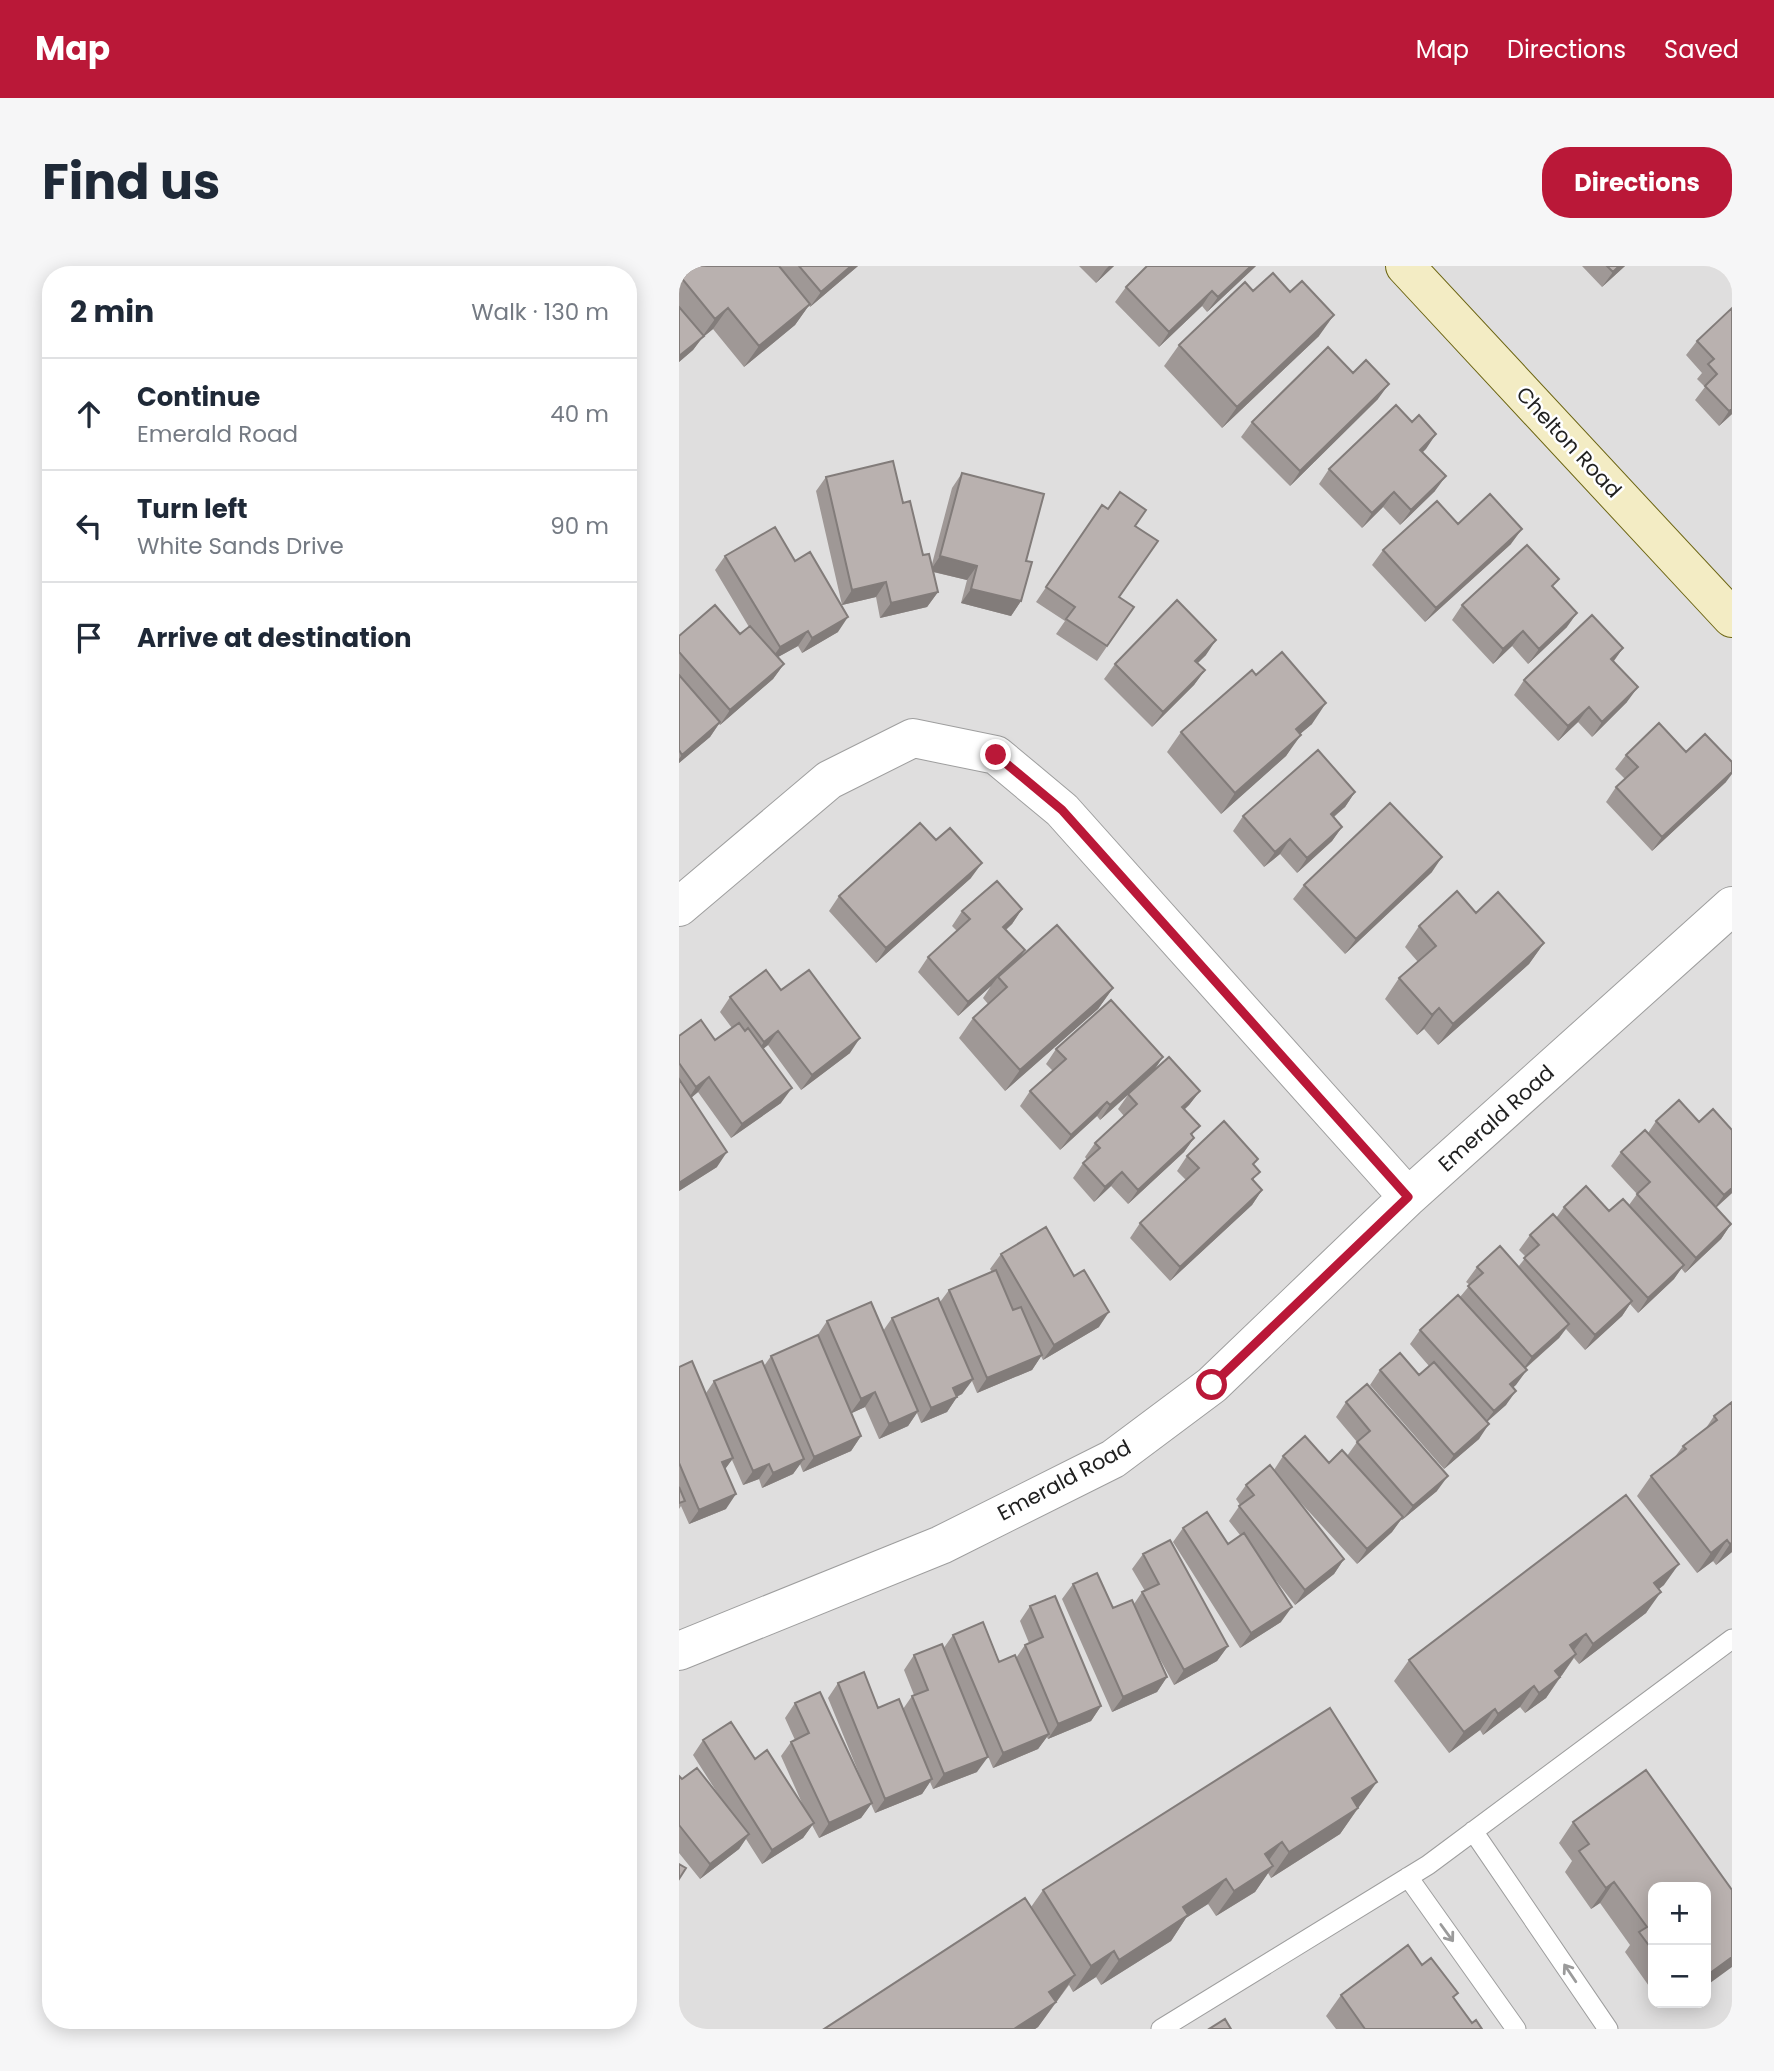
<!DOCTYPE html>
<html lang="en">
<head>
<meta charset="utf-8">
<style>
  :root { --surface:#fff; --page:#f6f6f7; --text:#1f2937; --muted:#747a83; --line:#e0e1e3; --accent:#ba1838 }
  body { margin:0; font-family:Poppins,sans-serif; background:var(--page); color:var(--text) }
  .controls { position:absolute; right:21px; bottom:21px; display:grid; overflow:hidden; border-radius:14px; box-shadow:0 4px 18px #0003 }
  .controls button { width:63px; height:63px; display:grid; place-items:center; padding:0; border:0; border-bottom:2px solid var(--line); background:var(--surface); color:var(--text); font:35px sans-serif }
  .stop { position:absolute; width:21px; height:21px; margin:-16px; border:5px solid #ba1838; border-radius:50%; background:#fff }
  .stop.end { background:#ba1838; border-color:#fff; box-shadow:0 2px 7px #0008 }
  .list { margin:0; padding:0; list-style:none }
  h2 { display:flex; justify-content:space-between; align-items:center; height:91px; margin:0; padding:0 28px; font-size:30px }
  h2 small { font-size:23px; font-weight:400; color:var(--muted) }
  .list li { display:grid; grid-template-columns:46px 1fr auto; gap:21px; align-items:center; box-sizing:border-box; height:112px; padding:0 28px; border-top:2px solid var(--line) }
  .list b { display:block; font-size:26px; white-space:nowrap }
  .list p { margin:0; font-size:23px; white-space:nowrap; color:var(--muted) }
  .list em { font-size:23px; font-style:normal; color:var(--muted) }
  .icon { flex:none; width:38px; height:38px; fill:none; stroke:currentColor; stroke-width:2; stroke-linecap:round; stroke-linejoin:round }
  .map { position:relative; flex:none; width:1053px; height:1763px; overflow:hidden; border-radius:28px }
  header { display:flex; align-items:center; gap:42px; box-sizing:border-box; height:98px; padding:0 35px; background:var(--accent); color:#fff }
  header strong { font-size:33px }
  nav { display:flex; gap:38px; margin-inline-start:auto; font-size:24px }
  .intro { display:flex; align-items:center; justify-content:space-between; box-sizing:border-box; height:168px; padding:0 42px }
  h1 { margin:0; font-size:49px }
  .button { padding:18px 32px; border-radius:28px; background:var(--accent); color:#fff; font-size:24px; font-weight:700 }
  main { display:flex; gap:42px; padding:0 42px }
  aside { flex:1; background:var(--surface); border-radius:28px; box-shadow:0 4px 18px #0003 }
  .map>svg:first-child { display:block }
  .residential { fill:#dfdede; fill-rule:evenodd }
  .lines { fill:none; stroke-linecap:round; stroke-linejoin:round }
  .lane-casing { stroke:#9e9e9e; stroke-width:21 }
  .street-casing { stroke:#9e9e9e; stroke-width:40 }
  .secondary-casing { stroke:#6d6613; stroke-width:40 }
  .lane { stroke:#fff; stroke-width:19 }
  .street { stroke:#fff; stroke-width:38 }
  .secondary { stroke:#f3ecc4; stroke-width:38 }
  .wall { fill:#9f9896 }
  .shaded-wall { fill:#827c7a }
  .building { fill:#b9b1af; stroke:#827c7a; stroke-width:2 }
  .oneway { stroke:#9b9b9b }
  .route { stroke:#ba1838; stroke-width:9 }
  .labels { text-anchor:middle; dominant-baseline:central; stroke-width:5; stroke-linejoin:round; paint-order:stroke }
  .street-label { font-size:21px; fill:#212121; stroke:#fff }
</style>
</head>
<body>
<header>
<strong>Map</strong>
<nav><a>Map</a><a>Directions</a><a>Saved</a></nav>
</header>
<div class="intro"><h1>Find us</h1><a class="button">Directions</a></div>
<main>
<aside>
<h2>2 min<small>Walk · 130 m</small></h2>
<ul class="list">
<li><svg class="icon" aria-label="ahead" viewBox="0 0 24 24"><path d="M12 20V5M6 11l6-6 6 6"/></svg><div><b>Continue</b><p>Emerald Road</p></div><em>40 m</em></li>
<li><svg class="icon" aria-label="left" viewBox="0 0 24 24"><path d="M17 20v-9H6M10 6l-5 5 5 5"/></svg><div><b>Turn left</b><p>White Sands Drive</p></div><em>90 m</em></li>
<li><svg class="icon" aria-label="arrive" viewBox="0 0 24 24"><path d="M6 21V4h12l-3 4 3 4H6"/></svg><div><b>Arrive at destination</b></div></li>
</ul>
</aside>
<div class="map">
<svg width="1053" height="1763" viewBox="0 0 1053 1763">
  <rect width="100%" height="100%" fill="#f0ece9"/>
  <path class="residential" d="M0,0h1053v1763h-1053zM974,1621h53v116h-53z"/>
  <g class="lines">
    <g class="lane-casing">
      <path id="lane" d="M794,1565l135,198
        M729,1611l108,152
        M482,1763l267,-164 304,-226"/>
    </g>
    <g class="street-casing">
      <path id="street" d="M0,641l150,-127 84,-42 83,17 66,55 346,387
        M0,1385l262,-106 172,-86 99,-74 196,-188 324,-291"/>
    </g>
    <g class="secondary-casing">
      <path id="secondary" d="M726,0l327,352"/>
    </g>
    <use href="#lane" class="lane"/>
    <use href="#street" class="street"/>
    <use href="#secondary" class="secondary"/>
  </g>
  <path class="wall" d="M0,0h179l-48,41 -1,-2 -14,20 -51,42 -31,-38 -11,9 -9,12 -14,12z
    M400,0h35l-18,17z
    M577,0l-49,46 -5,-6 -43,41 -44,-45 11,-15z
    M903,0h43l-23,21z
    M574,25l66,45 -97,92 -58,-62 15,-21z
    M1053,42v106l-13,12 -24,-26 10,-13 -8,-8 5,-6 -16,-18 11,-14z
    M674,107l25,26 -88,87 -49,-49 11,-15z
    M733,156l24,12 -14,18 13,39 -35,34 -17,-18 -21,21 -43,-44 10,-15z
    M283,207l64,88 -5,40 -10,15 -50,-13 6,-23 -34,-8 5,20 -11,15 -47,11 -4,-21 -34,8 -26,-114 10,-14 77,26 20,52 9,9 20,-76z
    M423,239l33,21 -16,71 15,10 -37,54 -41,-27 9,-13 -29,-19z
    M832,278l-86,78 -53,-57 11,-15z
    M46,290l113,76 -36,21 -4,-7 -20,11 6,7 -11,15 -53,46 -1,-1 -9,13 -31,26v-127l61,-2 9,-7 -34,-57z
    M874,321l14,40 -39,37 -16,-18 -19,18 -41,-44 10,-15z
    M944,382l-9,13 13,41 -35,35 -14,-15 -20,19 -44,-46 10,-15z
    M527,389l-9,8 8,7 -11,15 -42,42 -48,-48 11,-15z
    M577,409l56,49 -12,10 -14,22 -65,58 -54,-62 14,-20z
    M1007,486l40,30 -74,69 -46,-49 10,-15 9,-8 -10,-10 11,-14z
    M676,526l-10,15 -11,10 8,10 -10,14 -35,32 -17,-19 -16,13 -31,-36 10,-15z
    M257,574l35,38 -95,85 -47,-52 10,-15z
    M753,606l-87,82 -52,-55 11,-14z
    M343,643l-10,15 -6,6 14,27 93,31 -15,21 -93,82 -46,-53 14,-20 15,-14 -5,-6 8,-12 -33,30 -40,-44 10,-15 29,-26 -5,-5 10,-15z
    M797,647l68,30 -15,21 -91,81 -14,-16 -7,6 -32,-36 14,-21 19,-16 -13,-15 14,-21z
    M102,724l69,63 -49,37 -33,-45 -5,4 18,54 -50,35 -33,-46 -7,6 26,69 -38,24v-155l36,4 17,-12 -12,-16 10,-15z
    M377,783l97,22 47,20 -11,14 -4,4 8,27 1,2 -10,14 -56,52 -17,-18 -17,16 -21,-24 10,-15 4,-3 -2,-3 10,-14 29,-27 -6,-7 10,-14 -28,25 -3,-4 -37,34 -40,-44 10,-15 23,-20 -7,-7z
    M977,855l43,1 33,8v63l-16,15 15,16 -10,15 -36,34 -4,-5 -7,11 -36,34 -8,-9 -8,12 -37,34 -19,-21 -7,9 -34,31 2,1 -14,17 -7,18 -19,17 -8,17 -35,30 -74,-84 10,-15 39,5 10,-9 -19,-22 10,-14 40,-33 10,-12 -4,-3 11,-15h41l8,-10 -7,-7 11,-15 26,-17 8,-11 45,4 20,-6 8,-11 -26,-28 10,-14 27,-19z
    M508,890l67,9v16l8,9 -10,15 -82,76 -40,-43 10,-15 46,-43 -9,-9z
    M322,988l98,73 -56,33 -2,-4 -9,14 -55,23 -5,-12 -10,13 -5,3 -10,15 -26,11 -4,-10 -9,13 -29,13 -14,-32 -14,6 10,23 -10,15 -48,21 -3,-8 -7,10 -31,14 -3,-9 -16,6 -11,-25 -7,9 1,40 -37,15 -8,-18 -2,3v-142l27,26 8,-12 50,-15 7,-10 46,-20 10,-15 56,10 9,-13 48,-16 9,-12 43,-18 -2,-3z
    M667,1136l91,89 -35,29 -1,-1 -9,13 -35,32 -67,-73 54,68 -10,15 -39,31 -25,-32 11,49 -41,26 -67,-106 10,-14 45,16 12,-9 -11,-14 11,-16 -4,-6 10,-14 28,-15 9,-14 46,7 18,-7 10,-14 -21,-25z
    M1053,1136v150l-16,13 -3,-4 -16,12 -60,-77 14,-20 23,-18 9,-12 23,-18 8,-12z
    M464,1288l85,92 -11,15 -43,24 -19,-35 12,27 -10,15 -45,20 -50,-113 11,-15 40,24 21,-4 8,-12 3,-1 -13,-22z
    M985,1319l-5,4 -13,24 -67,51 -5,-6 -28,40 -21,15 -5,-6 -37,28 -3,-5 -31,23 -55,-72 15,-21z
    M351,1340l71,100 -10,15 -43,18 -1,-2 -9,12 -45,19 -20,-47 4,51 -44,17 -3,-7 -8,12 -47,19 -4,-9 -10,14 -42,20 -7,-13 -9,13 -41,26 -16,-25 -7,10 -39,30 -21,-26v-77l3,3 38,18 -27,-42 10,-15 52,19 51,53 -25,-56 10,-14 4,-2 -10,-22 10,-15 72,90 -39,-95 10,-15 40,25 25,1 9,-13 2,-1 -10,-25 10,-15 29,-6 10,-14 46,27 17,-4 9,-13 4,-2 -9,-22z
    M680,1541l-19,27 -69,44 -3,-5 -13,19 -39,24 -8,-12 -22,14 -15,23 -70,44 -5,-8 -23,15 -4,-7 -31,42 -3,2h-211l207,-122 12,-17z
    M894,1556l80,65v100l-2,2 -26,-37 5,-7 -30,-42 -9,6 -26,-37 7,-11 -13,-18z
    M743,1699l32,34 18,24 10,6h-146l-10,-13 15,-21z"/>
  <path class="shaded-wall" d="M172,0h7l-48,41 11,-15z
    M430,0h5l-18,17 10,-14z
    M572,0h5l-49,46 11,-15z
    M940,0h6l-23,21 11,-15z
    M533,25l-10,15 -43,41 10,-15z
    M131,38l-15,21 -51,42 15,-21z
    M49,42l-15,21 -11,9 -9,12 -14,12v-6l23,-19 13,-18z
    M655,49l-15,21 -97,92 15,-21z
    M710,118l-11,15 -88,87 10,-15z
    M1053,143v5l-13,12 10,-15z
    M757,168l-10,15 -16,16 10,-15z
    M767,210l-11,15 -35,34 11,-15z
    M715,226l-11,15 -21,21 10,-15z
    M843,263l-11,15 -86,78 11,-14z
    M261,290l37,10 -10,14 -37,-9z
    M207,316l-10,15 -34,8 10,-15z
    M292,323l50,12 -10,15 -50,-13z
    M259,326l-11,15 -47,11 11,-15z
    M898,347l-10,14 -39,37 11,-15z
    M169,351l-10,15 -36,21 10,-15z
    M129,365l-10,15 -29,16 11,-15z
    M844,365l-11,15 -19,18 10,-15z
    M537,374l-10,15 -21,21 10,-15z
    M944,382l-11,15 -1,-4z
    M105,398l-11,15 -53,46 10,-15z
    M526,404l-11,15 -42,42 11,-15z
    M959,421l-11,15 -35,35 10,-15z
    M647,437l-14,21 -31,26 15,-21z
    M910,441l-11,15 -20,19 10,-15z
    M41,456l-10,15 -31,26v-4l3,-4z
    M622,469l-15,21 -65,58 14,-21z
    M1053,506v2l-6,8 -74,69 10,-14z
    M676,526l-10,15 -25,21 11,-14z
    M663,561l-10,14 -35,32 10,-15z
    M611,573l-10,15 -16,13 11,-15z
    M763,591l-10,15 -87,82 11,-15z
    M303,597l-11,15 -95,85 10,-15z
    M343,643l-10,15 -19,17 10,-14z
    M865,677l-15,21 -91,81 15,-21z
    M346,684l-10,15 -17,12 -7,9 -33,30 10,-14z
    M434,722l-15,21 -93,82 15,-21z
    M760,742l-15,21 -7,6 15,-20z
    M99,765l-10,14 -15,12 11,-15z
    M181,772l-10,15 -49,37 11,-15z
    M484,791l-10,15 -53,48 10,-15z
    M30,811l-11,15 -12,10 10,-15z
    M113,822l-11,15 -50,35 11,-14z
    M521,825l-11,14 -17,16 10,-14z
    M428,836l-10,14 -37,34 11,-15z
    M515,872l-10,14 -56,52 10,-14z
    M48,886l-10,15 -38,24v-8z
    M443,906l-11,14 -17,16 11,-15z
    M1053,922v5l-19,17 11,-15z
    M583,924l-10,15 -82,76 10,-14z
    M1052,958l-10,15 -36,34 11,-15z
    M1005,999l-10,14 -36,34 10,-15z
    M953,1035l-10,15 -37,34 10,-15z
    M430,1046l-10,15 -56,33 11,-15z
    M890,1058l-10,14 -38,34 11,-15z
    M363,1089l-10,15 -55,23 10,-15z
    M848,1104l-11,15 -16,14 10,-15z
    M294,1113l-11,15 -17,8 12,-5 -10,15 -26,11 10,-15 22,-20z
    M837,1125l-10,14 -23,20 11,-14z
    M196,1126l-10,15 -15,7 11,-15z
    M239,1145l-10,15 -29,13 10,-15z
    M810,1158l-10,15 -35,30 10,-14z
    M182,1170l-10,15 -48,21 11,-15z
    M54,1192l-10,14 -1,-10z
    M125,1193l-11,15 -31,14 11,-15z
    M90,1198l-10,15 -16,6 10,-14z
    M769,1210l-11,15 -35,29 11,-14z
    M57,1228l-10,15 -37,15 10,-14z
    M724,1251l-11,15 -35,32 10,-15z
    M1048,1274l-14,21 -16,12 14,-20z
    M1053,1277v9l-16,13 14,-21z
    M665,1293l-10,15 -39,31 10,-15z
    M1000,1298l-15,21 -25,19 15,-21z
    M982,1326l-15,21 -67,51 14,-20z
    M613,1341l-11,15 -41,26 11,-15z
    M907,1368l-15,20 -1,-9z
    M549,1380l-11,15 -43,24 10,-15z
    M897,1388l-14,21 -22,17 15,-21z
    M488,1411l-10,15 -45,20 11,-15z
    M881,1411l-14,21 -21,15 14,-20z
    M855,1420l-14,21 -37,28 15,-21z
    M422,1440l-10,15 -43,18 10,-15z
    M816,1443l-15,21 -31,23 15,-21z
    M370,1468l-11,15 -45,19 10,-15z
    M309,1491l-11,15 -44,17 11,-15z
    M253,1513l-10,15 -47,19 10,-14z
    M698,1516l-18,25 -25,16 18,-25z
    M193,1537l-11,15 -42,20 10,-15z
    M679,1542l-18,26 -69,44 18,-26z
    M135,1557l-11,15 -41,26 10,-14z
    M70,1568l-10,15 -39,30 10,-15z
    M603,1576l-18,25 1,-13z
    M594,1600l-18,26 -39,24 18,-25z
    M547,1613l-18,25 -22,14 -15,23 -70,44 18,-25 64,-53z
    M935,1616l-14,21 -9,6 15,-21z
    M435,1685l-18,26 -23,15 18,-26z
    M1053,1691v10l-26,19v-10z
    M396,1709l-18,26 -26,16 18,-25z
    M377,1736l-18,25 -3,2h-21z"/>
  <path class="building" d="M0,0h100l31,38 -51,42 -31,-38 -13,11 -36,-44z
    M120,0h52l-30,26z
    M468,0h104l-33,31 -6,-6 -43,41 -43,-45z
    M928,0h12l-6,6z
    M594,7l17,19 12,-11 32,34 -97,92 -58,-62 66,-63 8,9z
    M0,41l25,29 -25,20z
    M1053,42v101l-3,2 -24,-25 12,-12 -9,-10 6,-5 -17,-18z
    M649,81l25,26 13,-13 23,24 -89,87 -48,-49z
    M717,139l16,17 7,-7 17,19 -16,16 26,26 -35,34 -17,-18 -22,21 -43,-44z
    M214,195l10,42 7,-2 13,54 6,-1 9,38 -47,11 -5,-21 -34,8 -26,-113z
    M283,207l82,21 -18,67 6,1 -11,39 -50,-12 6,-23 -37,-10z
    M441,226l26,18 -11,16 23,15 -39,56 15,10 -27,39 -41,-27 9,-12 -29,-20 56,-82 6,4z
    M811,228l32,35 -86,79 -53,-58 54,-49 21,23z
    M96,261l20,34 15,-9 38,65 -36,21 -4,-7 -28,16 -55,-91z
    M848,279l32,34 -7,7 25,27 -38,36 -16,-18 -20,18 -41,-44z
    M498,334l39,40 -21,21 10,9 -42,42 -48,-48z
    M36,339l25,29 10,-8 34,38 -54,46 -51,-58v-16z
    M913,349l31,33 -12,11 27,28 -36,35 -13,-15 -21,19 -44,-46z
    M603,386l44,51 -30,26 5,6 -66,58 -54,-61 71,-62 4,5z
    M0,409l41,47 -38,33 -3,-5z
    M980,457l27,29 19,-18 27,28v10l-70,65 -46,-50 22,-20 -12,-12z
    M639,484l37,42 -24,22 11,13 -35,31 -17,-19 -15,13 -32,-36z
    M711,537l52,54 -86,82 -52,-54z
    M241,557l16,17 14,-12 32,35 -96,85 -47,-52z
    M318,615l25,28 -19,18 22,23 -57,52 -40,-45 42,-38 -8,-8z
    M778,625l19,22 22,-21 46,51 -91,81 -14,-16 -7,7 -33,-37 37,-32 -17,-20z
    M378,659l56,63 -93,82 -47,-52 34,-31 -9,-10z
    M87,704l15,20 28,-20 51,68 -48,37 -34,-44 -14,11 -34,-45z
    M432,734l52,57 -53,48 -3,-3 -36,33 -41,-44 36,-32 -10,-10z
    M22,754l14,20 24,-17 6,8 3,-3 44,60 -50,36 -33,-47 -13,10 -17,-24v-27z
    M490,791l31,34 -18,16 18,19 -9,8 3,4 -56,52 -16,-18 -17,15 -22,-24 17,-15 -5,-5 42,-39 -9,-10z
    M0,813l48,73 -48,31z
    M1000,834l20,22 14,-13 19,21v58l-8,7 -68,-74z
    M545,855l34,38 -5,5 7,8 -8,7 10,11 -82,77 -40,-44 59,-55 -12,-12z
    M966,864l86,94 -35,34 -59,-64 13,-12 -29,-30z
    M907,920l23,25 14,-12 61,66 -36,33 -84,-91z
    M874,948l79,87 -37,34 -71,-77 15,-13 -9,-10z
    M367,961l28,49 10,-6 25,42 -55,33 -53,-91z
    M821,980l69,78 -37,33 -64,-71 15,-13 -6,-6z
    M317,1004l17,40 8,-3 21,48 -55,23 -38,-88z
    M779,1029l69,75 -17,14 6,7 -22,20 -74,-81z
    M259,1032l35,81 -20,9 4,9 -26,11 -39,-90z
    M192,1036l47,109 -29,13 -14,-32 -14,7 -34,-78z
    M139,1069l43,101 -47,21 -43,-101z
    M721,1087l19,22 15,-13 55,62 -35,31 -74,-85z
    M13,1095l41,97 -11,4 14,32 -37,16 -20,-47v-96z
    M83,1095l42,98 -31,14 -4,-9 -16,7 -39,-90z
    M688,1118l81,92 -35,30 -56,-64 13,-11 -24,-29z
    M1053,1136v141l-2,1 -3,-4 -16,13 -60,-77 35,-27 -3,-3 34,-26 -3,-4z
    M626,1170l24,27 13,-13 61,67 -36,32 -84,-93z
    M591,1199l74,94 -39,31 -66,-84 15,-11 -8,-10z
    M0,1221l6,14 -6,2z
    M947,1229l53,69 -25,19 7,9 -68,52 -7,-10 -16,11 6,9 -21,17 5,6 -21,16 -5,-7 -36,28 -3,-5 -31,23 -55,-72z
    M528,1246l21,32 16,-11 48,74 -41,26 -68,-105z
    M491,1274l58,106 -44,24 -42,-78 17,-8 -16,-30z
    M418,1307l16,35 19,-8 35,77 -44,20 -50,-113z
    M376,1330l46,110 -43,18 -33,-79 18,-8 -13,-31z
    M304,1356l16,40 16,-7 34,79 -46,19 -50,-118z
    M263,1378l46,113 -44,17 -32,-78 16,-6 -14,-35z
    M185,1406l14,36 21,-9 33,80 -47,20 -47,-116z
    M141,1426l52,111 -43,20 -38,-81 18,-9 -14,-30z
    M651,1442l47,74 -25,16 6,10 -69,44 -7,-10 -17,12 8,12 -39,25 -8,-12 -43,28 5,8 -69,45 -5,-9 -23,15 -48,-76z
    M52,1456l24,37 12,-9 47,73 -42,27 -69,-110z
    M18,1502l52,66 -39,30 -31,-39v-49l3,3z
    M967,1504l86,120v67l-26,19v-89h-53v64l-14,-19 8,-5 -33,-45 -8,6 -27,-37 10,-7 -16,-22z
    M0,1598l7,4 -7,11z
    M346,1632l50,77 -26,17 7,10 -42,27h-190z
    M729,1679l14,20 9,-7 27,35 -5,4 19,26 4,-3 6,9h-117l-24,-34z
    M546,1753l6,10h-22z"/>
  <defs><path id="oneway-shaft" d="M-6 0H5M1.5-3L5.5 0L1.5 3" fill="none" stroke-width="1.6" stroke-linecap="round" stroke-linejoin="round" transform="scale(1.75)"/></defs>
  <g class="oneway">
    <use href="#oneway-shaft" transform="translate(768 1667) rotate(54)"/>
    <use href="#oneway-shaft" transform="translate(891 1707) rotate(-124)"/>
  </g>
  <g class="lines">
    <path class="route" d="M317,489l66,55 346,387 -196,188"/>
  </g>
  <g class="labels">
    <g class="street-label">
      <text transform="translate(890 176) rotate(47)">Chelton Road</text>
      <text transform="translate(817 852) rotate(-42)">Emerald Road</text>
      <text transform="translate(385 1214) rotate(-28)">Emerald Road</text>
    </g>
  </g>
</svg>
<div class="controls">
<button>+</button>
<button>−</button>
</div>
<div class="stop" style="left:533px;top:1119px"></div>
<div class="stop end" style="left:317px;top:489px"></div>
</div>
</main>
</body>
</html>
